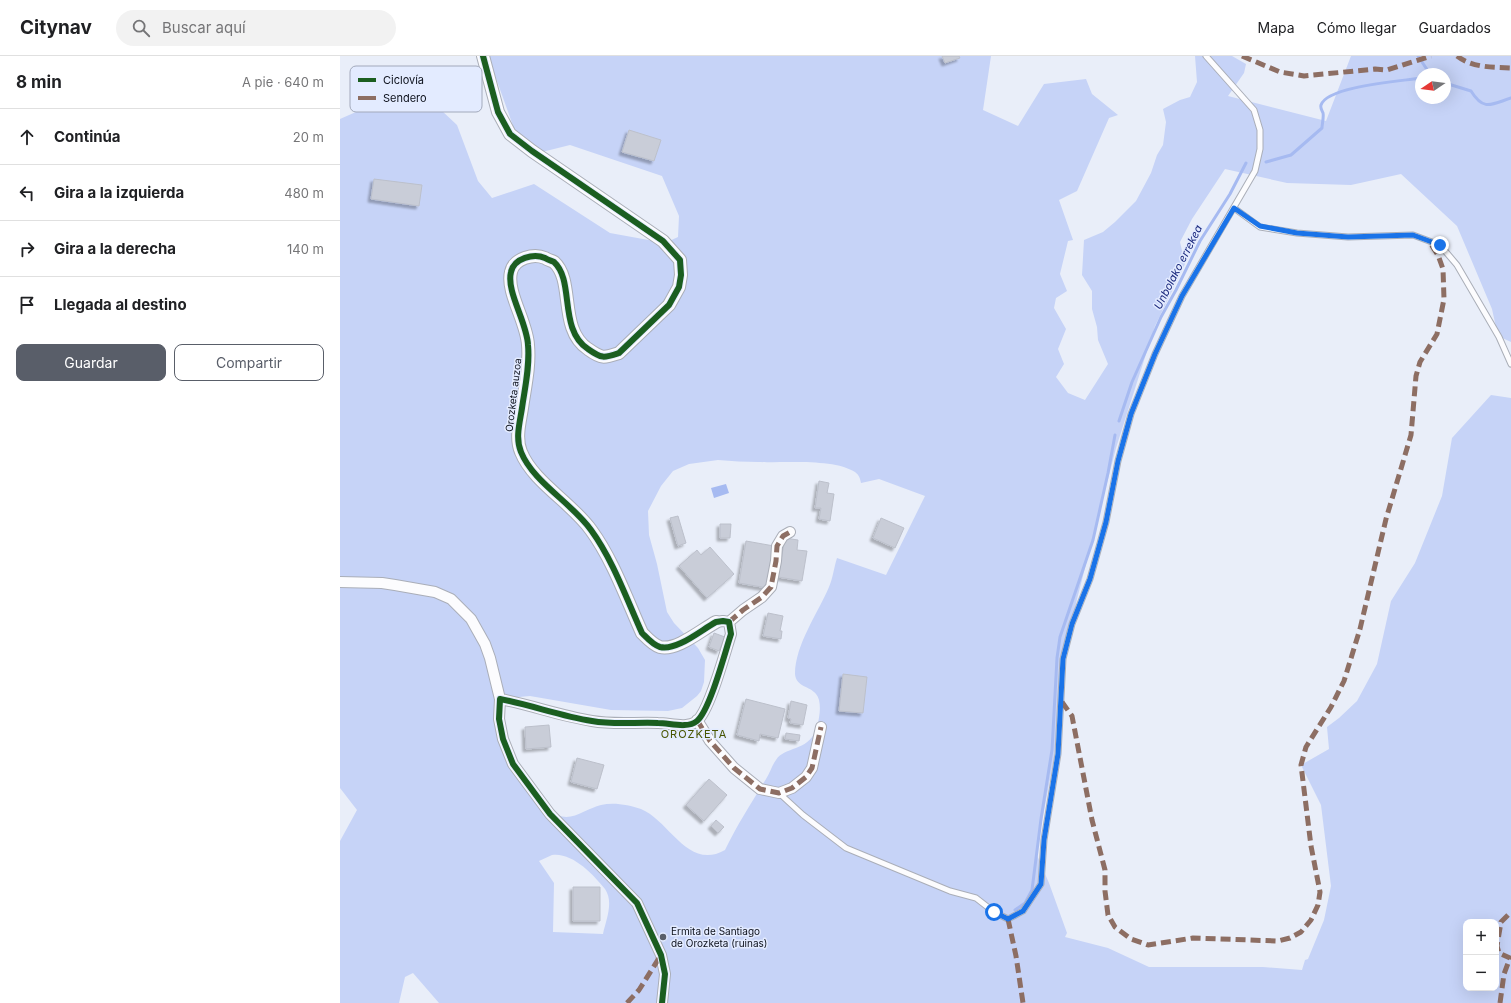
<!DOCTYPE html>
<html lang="es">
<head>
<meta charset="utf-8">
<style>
  :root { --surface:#fff; --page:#f2f2f2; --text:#202124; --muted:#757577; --line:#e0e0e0; --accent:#595e69 }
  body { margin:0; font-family:Inter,sans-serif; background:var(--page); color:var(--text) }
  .controls { position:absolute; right:12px; bottom:12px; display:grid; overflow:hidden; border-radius:8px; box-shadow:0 4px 16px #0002 }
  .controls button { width:36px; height:36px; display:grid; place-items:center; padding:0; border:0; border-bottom:1px solid var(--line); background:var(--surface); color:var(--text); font:20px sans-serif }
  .compass { position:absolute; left:1075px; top:12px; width:36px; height:36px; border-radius:50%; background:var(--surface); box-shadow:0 4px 16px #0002; rotate:257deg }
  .stop { position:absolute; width:12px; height:12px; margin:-9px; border:3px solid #1a73e8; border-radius:50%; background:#fff }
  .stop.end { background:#1a73e8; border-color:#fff; box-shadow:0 1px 4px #0008 }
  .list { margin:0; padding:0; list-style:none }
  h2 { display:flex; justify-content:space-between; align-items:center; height:52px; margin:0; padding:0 16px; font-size:17px }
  h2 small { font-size:13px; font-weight:400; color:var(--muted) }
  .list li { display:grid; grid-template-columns:26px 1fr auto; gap:12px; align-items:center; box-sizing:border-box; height:56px; padding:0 16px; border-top:1px solid var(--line) }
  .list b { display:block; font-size:15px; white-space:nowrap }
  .list em { font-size:13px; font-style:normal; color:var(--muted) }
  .actions { display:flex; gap:8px; padding:12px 16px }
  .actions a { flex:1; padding:9px 0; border:1px solid var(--accent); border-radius:8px; text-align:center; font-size:14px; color:var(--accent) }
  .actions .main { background:var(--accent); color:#fff }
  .icon { flex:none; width:22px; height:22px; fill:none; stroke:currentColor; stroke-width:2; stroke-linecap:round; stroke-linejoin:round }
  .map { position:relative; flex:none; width:1171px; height:947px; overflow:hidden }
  header { display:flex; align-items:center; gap:24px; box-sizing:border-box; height:56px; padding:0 20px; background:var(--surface); border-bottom:1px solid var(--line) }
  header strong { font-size:19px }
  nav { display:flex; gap:22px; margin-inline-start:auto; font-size:14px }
  .search { width:280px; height:36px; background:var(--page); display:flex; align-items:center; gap:10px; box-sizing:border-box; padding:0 14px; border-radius:22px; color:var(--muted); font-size:15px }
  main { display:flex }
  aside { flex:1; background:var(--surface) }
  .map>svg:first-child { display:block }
  .green { fill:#c6d3f7; fill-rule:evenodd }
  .water { fill:#a6baf1 }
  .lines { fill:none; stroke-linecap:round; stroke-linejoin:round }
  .stream { stroke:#a6baf1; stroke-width:3 }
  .building { fill:#c9cdd8; stroke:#bcc0cb; filter:url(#shadow) }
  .service-casing { stroke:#aaaeb8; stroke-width:7 }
  .minor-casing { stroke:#aaaeb8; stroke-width:12 }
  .tertiary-casing { stroke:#aaaeb8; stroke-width:14 }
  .service { stroke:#fcfcfe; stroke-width:5 }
  .minor { stroke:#fcfcfe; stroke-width:10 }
  .tertiary { stroke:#fcfcfe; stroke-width:12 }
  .quiet { stroke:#8d6e63; stroke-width:5; stroke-dasharray:10 5; stroke-linecap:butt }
  .cycleway-casing { stroke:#e3ebff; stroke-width:8 }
  .cycleway { stroke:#1b5e20; stroke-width:6 }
  .route { stroke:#1a73e8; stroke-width:5 }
  .poi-dot { fill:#595e69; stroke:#e3ebff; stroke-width:1.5 }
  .labels { text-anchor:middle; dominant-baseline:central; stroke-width:3; stroke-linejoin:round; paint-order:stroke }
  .street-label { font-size:10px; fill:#0c101b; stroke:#e3ebff }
  .poi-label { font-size:10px; fill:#0c101b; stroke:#e3ebff; text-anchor:start }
  .water-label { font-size:11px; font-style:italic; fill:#1b297d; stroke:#e3ebff }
  .neighbourhood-label { font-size:11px; letter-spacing:1px; fill:#485500; stroke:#e3ebff }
  .key { fill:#e3ebff; stroke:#a2a9bb; stroke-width:1 }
  .key-label { font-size:11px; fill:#0c101b }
</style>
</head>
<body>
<header>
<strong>Citynav</strong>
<div class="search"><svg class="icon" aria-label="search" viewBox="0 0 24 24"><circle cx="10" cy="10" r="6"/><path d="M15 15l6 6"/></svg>Buscar aquí</div>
<nav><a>Mapa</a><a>Cómo llegar</a><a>Guardados</a></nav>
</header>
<main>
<aside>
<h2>8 min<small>A pie · 640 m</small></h2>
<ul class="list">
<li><svg class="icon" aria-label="ahead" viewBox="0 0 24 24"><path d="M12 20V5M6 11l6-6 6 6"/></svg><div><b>Continúa</b></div><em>20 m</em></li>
<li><svg class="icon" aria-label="left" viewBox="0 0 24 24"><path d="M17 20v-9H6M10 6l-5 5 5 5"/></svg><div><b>Gira a la izquierda</b></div><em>480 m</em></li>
<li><svg class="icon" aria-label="right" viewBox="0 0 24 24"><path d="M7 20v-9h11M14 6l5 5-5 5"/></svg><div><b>Gira a la derecha</b></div><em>140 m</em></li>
<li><svg class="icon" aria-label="arrive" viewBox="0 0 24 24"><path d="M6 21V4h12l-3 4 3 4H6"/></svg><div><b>Llegada al destino</b></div></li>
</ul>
<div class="actions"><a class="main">Guardar</a><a>Compartir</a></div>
</aside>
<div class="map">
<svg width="1171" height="947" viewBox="0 0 1171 947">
  <defs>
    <filter id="shadow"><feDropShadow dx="-3" dy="3" stdDeviation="1" flood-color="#0004"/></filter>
  </defs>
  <rect width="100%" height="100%" fill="#e9eef9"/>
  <path class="green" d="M148,0h503l-8,54 35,16 26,-42 42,-5 6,15 26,21 -9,3 -32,73 -18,9 14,40 -5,1 -8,33 7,17 -11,7 -2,10 12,21 -8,20 6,15 -8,13 12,16 17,7 23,-36 -10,-24 -1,-13 -5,-18v-18l-10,-16 2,-35 19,-8 12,-10 21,-21 15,-28 6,-18 6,-10 3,-23 -3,-13 17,-9 10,-3 7,-15 -2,-26h37l14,8 -2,9 -16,23 98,25 25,-65h160v286l-13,-6 -6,-27 -35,-83 -56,-52 -50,11 -64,-2 -62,-14 -33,50 -12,23 5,22 -30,62 -39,122 -39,151 -16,77 -7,82 -18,95 13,30 18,50 -2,4 43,11 41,19h114l39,3 3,-10 3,-1 16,-39 7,-34 -10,-81 -20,-40 28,-16 -2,-22 12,-9 18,-17 20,-37 14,-63 24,-38 27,-67 10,-58 39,-43 20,3v605h-1072l-26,-30 -8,4 -6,26h-59v-162l17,-31 -17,-22v-669l50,-22 35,-2 32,30 21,56 14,17 42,-14 76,49 55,10 13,-6 1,-21 -17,-40 -92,-31 -32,8 -22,-19zM1081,18h24v24h-24zM378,404c14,1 27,2 40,2 25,1 76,-4 97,10 4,3 5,6 6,11l18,-4 46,17 -39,79 -49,-17c-3,9 -4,20 -8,29 -11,26 -34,58 -34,87 1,13 15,12 21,20 7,8 3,27 0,36 -9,22 -31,16 -40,30 -4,5 -6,13 -10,19 -14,23 -29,46 -41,71 -37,21 -55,-29 -84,-41 -12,-4 -27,-7 -40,-4 -14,3 -29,17 -43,10l-44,-55 -17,-61 33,-3 81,14 57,1 14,-3 15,-12 4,-5 3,-9 1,-22 -7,-12 -24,-25 -7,-11 -10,-48 -8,-29 -1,-24 13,-25 12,-15 16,-7zM212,799c20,-3 41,19 53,34 9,13 1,31 -2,45l-50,-2 1,-49 -15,-22zM1126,866h30v66h-30z"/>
  <path class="water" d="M386,428l3,9 -15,5 -3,-10z"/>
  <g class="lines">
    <path class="stream" d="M1078,0l12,18
      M1105,27l26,8c13,21 21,13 40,7
      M926,106l25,-7 31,-27c0,-4 2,-11 1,-15 -1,-3 -3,-5 -2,-8 6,-19 82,-24 100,-27
      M779,365l13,-39 29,-65 15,-27 24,-49 30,-47 16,-31
      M675,854l10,-7 7,-13 9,-71 11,-69 5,-92 3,-21 33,-97 15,-67 7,-38"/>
  </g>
  <path class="building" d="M602,0h17l1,2 -15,5z
    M289,74l32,10 -7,21 -32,-9z
    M34,123l48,6 -3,21 -48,-7z
    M479,425l10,2 -2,10 7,1 -4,27 -11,-2 2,-11h-6z
    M338,460l8,27 -8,3 -8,-28z
    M541,462l23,10 -9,20 -22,-10z
    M380,468h11l-1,14h-10z
    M445,482l13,2 -1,10 10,1 -5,30 -24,-4z
    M406,485l28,5 -7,42 -28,-5z
    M370,491l24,27 -27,24 -28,-32 18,-16 4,5z
    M428,557l15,3 -3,15h2l-1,8 -18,-3z
    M374,577l11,4 -6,14 -10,-4z
    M503,618l24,3 -4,36 -24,-2z
    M406,643l39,10 -7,29 -18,-4 -1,7 -22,-6z
    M451,645l16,4 -4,20 -13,-2 1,-4 -3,-1z
    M209,669l2,22 -25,2 -1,-22z
    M446,677l14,2 -1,6 -14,-2z
    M237,702l27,7 -7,24 -26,-7z
    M369,723l18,16 -23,26 -18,-16z
    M376,764l8,7 -6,6 -7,-7z
    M233,831h27v34h-27z"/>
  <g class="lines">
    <g class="service-casing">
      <path id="service" d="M894,152l26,19 37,6 51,4 65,-2 27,10 17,20 42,72 12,27
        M439,737l24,22 43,33 104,43 26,7 18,14 14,7 15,-8 18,-27 3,-44 14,-86 5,-95 9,-35 18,-45 16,-57 12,-61 13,-47 24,-60 27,-58 73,-125 5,-22v-19l-6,-20 -48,-54"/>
    </g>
    <g class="minor-casing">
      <path id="minor" d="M0,526l42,1 13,2 40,7 16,7 20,20 14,25 5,14 10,41
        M389,566l14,-12 19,-13 9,-10 5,-26 1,-15 6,-10 7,-4
        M357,664l13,21 24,27 26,21 19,4 13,-5 14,-11 6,-9 9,-41
        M322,947l3,-29 -4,-19 -24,-52 -87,-89 -37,-50 -10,-25 -4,-20 1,-20c31,6 61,17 92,22 22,4 44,1 66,2 12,0 29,6 39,-2 13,-11 28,-69 34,-87l-2,-12 -6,-1 -7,1"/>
    </g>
    <g class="tertiary-casing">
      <path id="tertiary" d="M143,0l15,56 12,22 22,17 131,90 17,19 1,15 -2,12 -10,18 -50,48c-15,5 -17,6 -31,-4 -30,-20 -13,-68 -34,-87 -2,-1 -6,-2 -9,-4 -11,-5 -31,0 -34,14 -5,20 16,50 17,73 2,21 -3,42 -6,63 -2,14 -7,30 -1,44 12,30 51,51 70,78 22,30 36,70 51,103 5,5 11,12 18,14 17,4 41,-17 56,-25"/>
    </g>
    <use href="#service" class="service"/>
    <use href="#minor" class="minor"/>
    <use href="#tertiary" class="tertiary"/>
    <path class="quiet" d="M902,0l38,16 24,4 71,-7 12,1 44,-14
      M1117,0c16,12 35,11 54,12
      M389,566l14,-12 19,-13 9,-10 5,-26 1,-15 6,-10 7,-4
      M722,646l10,14 20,104 13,50v21l3,24 7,12 16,12 17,6 45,-7 85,3 12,-3 11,-6 10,-12 7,-15 2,-13 -9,-46 -10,-81 5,-18 25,-40 13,-26 16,-52 26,-110 25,-84 5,-59 4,-14 17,-28 7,-35 -1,-30 -5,-14 -9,-14
      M357,664l13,21 24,27 26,21 19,4 13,-5 14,-11 6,-9 9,-41
      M668,863l8,37 7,47
      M287,947l12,-13 22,-35
      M1160,947l4,-29 6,-16 -11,-5 -2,-7 4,-24 10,-10"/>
    <g class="cycleway-casing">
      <path id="cycleway" d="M143,0l15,56 12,22 22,17 131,90 17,19 1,15 -2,12 -10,18 -50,48c-15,5 -17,6 -31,-4 -30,-20 -13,-68 -34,-87 -2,-1 -6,-2 -9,-4 -11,-5 -31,0 -34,14 -5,20 16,50 17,73 2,21 -3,42 -6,63 -2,14 -7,30 -1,44 12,30 51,51 70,78 22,30 36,70 51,103 5,5 11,12 18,14 17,4 41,-17 56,-25l7,-1 6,1 2,12c-6,18 -21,76 -34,87 -10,8 -27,2 -39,2 -22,-1 -44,2 -66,-2 -31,-5 -61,-16 -92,-22l-1,20 4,20 10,25 37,50 87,89 24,52 4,19 -3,29"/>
    </g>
    <use href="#cycleway" class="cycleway"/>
  </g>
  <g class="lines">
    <path class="route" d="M654,856l14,7 15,-8 18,-27 3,-44 14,-86 5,-95 9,-35 18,-45 16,-57 12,-61 13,-47 24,-60 27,-58 52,-88 26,18 37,7 51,4 65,-2 27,10"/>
  </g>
  <circle class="poi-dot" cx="323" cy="881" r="4"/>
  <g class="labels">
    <g class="street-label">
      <text transform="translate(173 339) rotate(-83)">Orozketa auzoa</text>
    </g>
    <g class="poi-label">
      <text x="331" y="875">Ermita de Santiago<tspan x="331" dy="12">de Orozketa (ruinas)</tspan></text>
    </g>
    <g class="water-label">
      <text transform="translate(838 211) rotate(-63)">Unbolako errekea</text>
    </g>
    <g class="neighbourhood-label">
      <text x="354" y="678">OROZKETA</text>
    </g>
  </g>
  <rect x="10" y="10" width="132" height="46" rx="6" class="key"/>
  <rect x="18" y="22" width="18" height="4" fill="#1b5e20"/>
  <rect x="18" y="40" width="18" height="4" fill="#8d6e63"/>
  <g class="key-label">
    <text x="43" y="28">Ciclovía</text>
    <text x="43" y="46">Sendero</text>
  </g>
</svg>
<div class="controls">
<button>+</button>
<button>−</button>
</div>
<svg class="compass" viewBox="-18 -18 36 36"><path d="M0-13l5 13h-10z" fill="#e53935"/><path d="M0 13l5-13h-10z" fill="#757577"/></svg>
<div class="stop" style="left:654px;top:856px"></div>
<div class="stop end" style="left:1100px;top:189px"></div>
</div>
</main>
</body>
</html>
